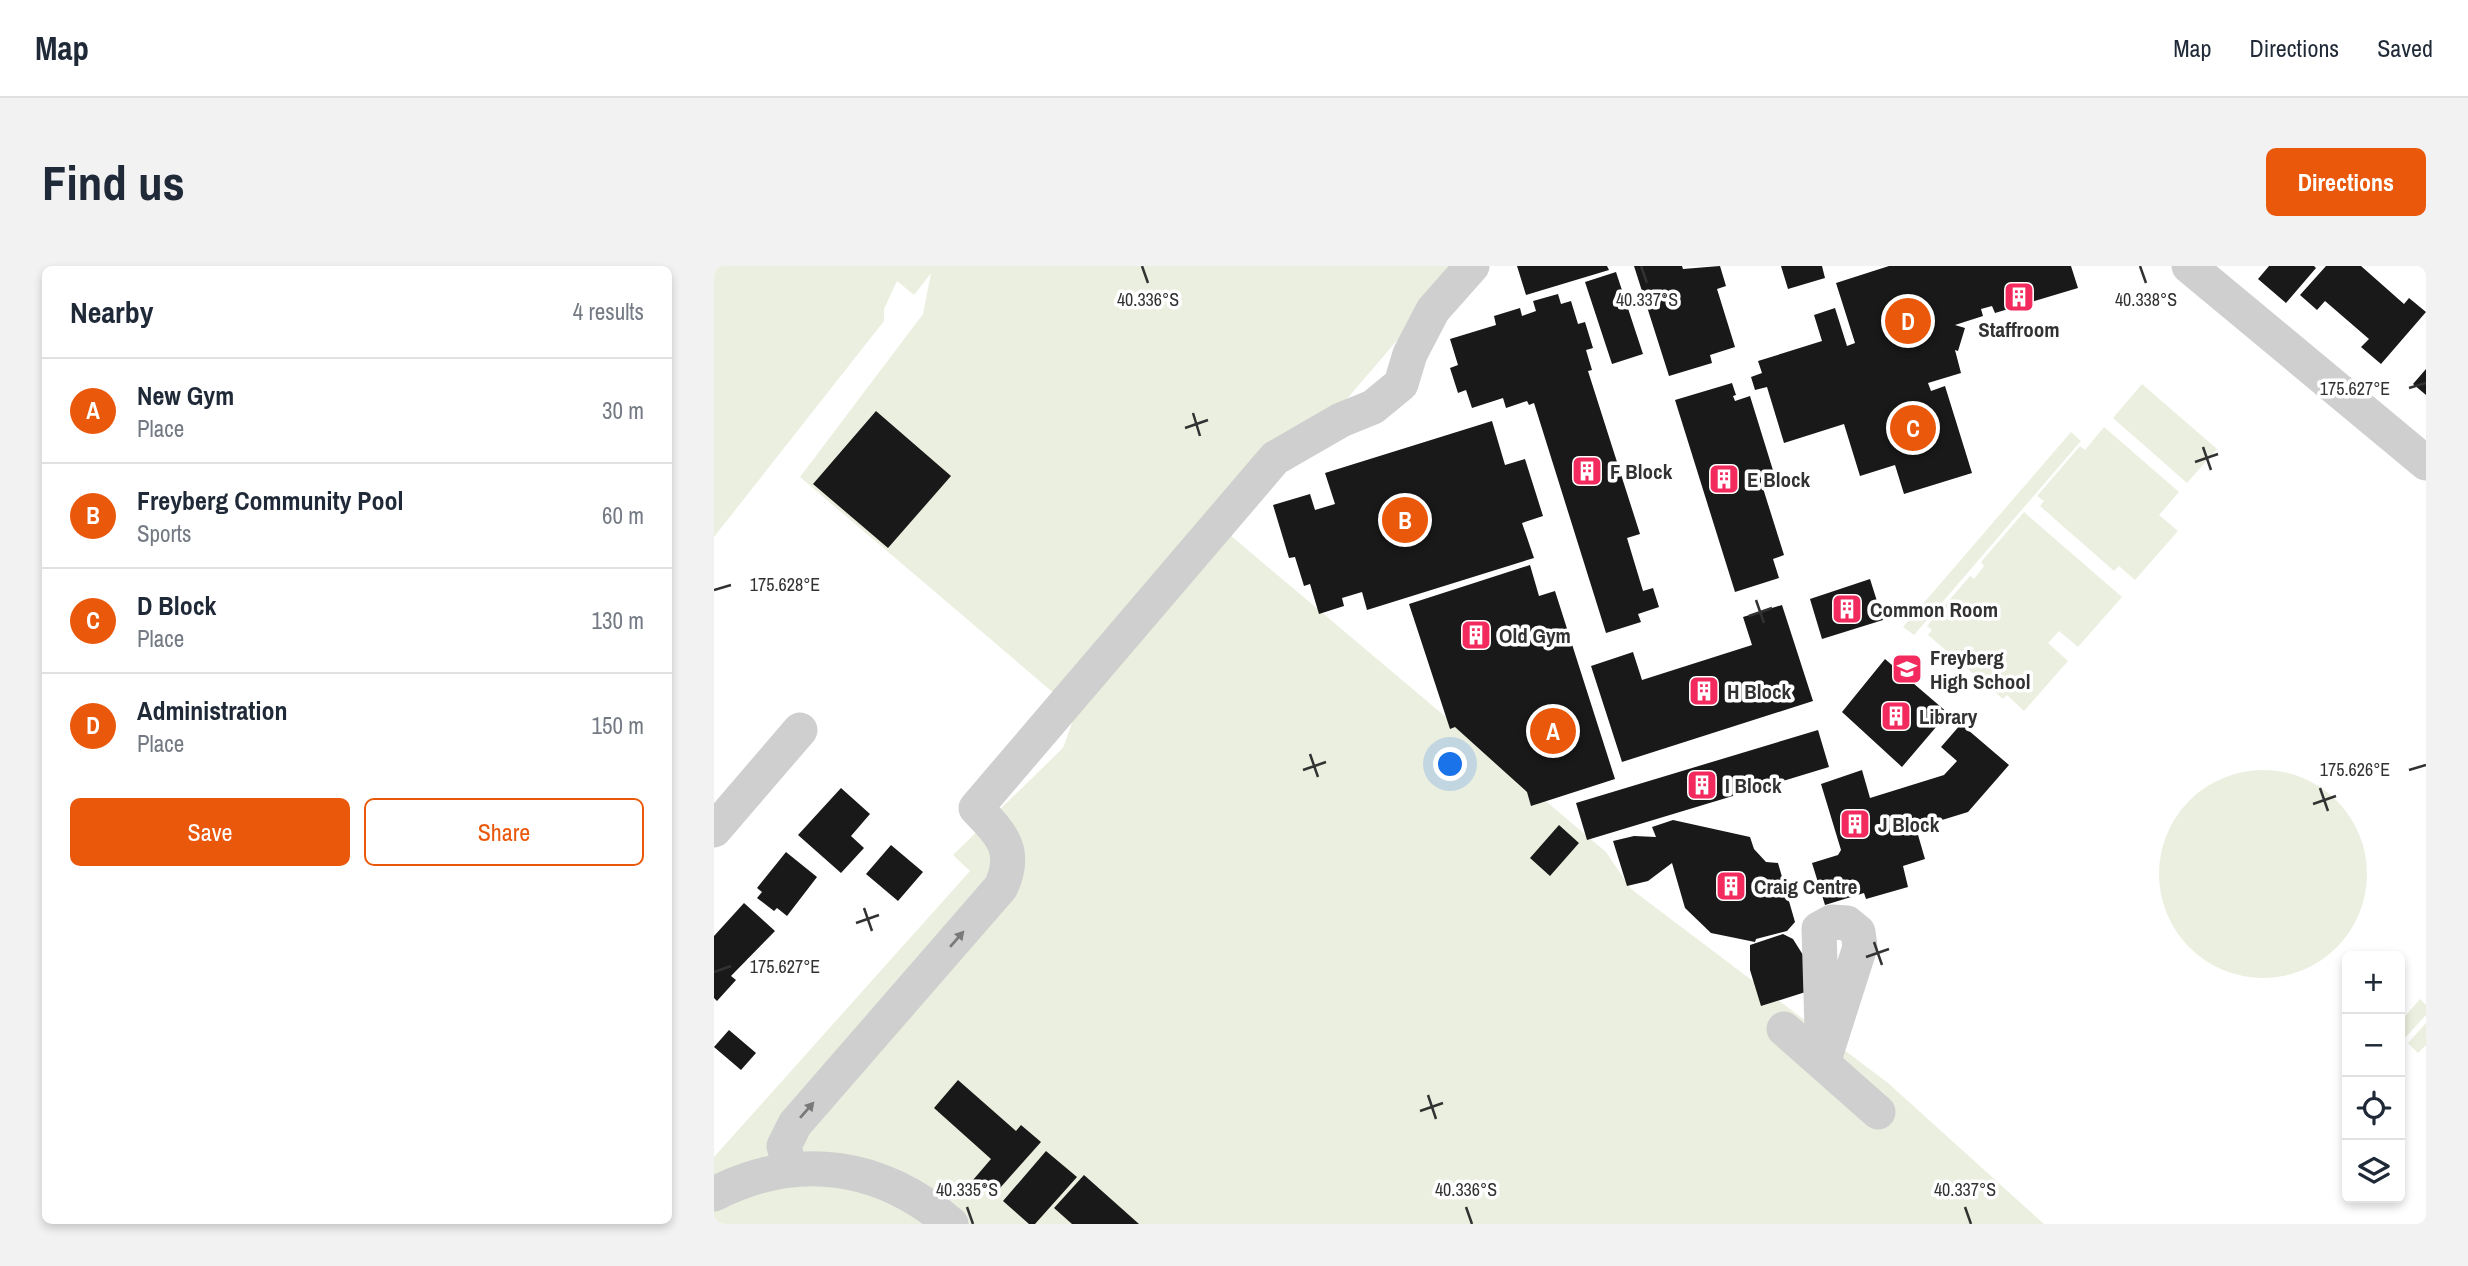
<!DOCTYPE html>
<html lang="en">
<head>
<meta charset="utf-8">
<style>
  :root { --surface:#fff; --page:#f2f2f3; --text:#1f2937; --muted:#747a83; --line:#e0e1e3; --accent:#ea580c }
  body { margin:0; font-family:"Archivo Narrow",sans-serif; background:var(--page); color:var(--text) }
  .controls { position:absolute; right:21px; bottom:21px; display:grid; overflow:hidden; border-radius:10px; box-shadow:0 4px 10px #0003 }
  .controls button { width:63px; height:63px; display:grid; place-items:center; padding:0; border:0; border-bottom:2px solid var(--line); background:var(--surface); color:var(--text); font:35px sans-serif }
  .you { position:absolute; left:737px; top:499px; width:24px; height:24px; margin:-18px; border:5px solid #fff; border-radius:50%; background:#1a73e8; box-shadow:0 0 0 10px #1a73e833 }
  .badge { display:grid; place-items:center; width:46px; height:46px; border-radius:50%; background:var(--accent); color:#fff; font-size:23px; font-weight:700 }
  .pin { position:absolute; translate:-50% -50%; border:4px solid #fff; box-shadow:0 2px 7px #0006 }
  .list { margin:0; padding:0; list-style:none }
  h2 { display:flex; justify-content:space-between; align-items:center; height:91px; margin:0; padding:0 28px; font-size:30px }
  h2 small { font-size:23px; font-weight:400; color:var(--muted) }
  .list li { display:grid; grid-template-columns:46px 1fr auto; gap:21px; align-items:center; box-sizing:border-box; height:105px; padding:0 28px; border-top:2px solid var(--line) }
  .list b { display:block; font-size:26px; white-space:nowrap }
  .list p { margin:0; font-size:23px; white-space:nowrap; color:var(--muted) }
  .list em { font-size:23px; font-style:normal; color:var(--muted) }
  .actions { display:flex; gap:14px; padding:21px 28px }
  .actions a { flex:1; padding:16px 0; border:2px solid var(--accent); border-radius:10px; text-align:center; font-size:24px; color:var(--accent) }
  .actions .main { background:var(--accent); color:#fff }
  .icon { flex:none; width:38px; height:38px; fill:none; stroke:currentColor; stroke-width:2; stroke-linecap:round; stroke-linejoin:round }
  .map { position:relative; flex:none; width:1712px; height:958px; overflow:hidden; border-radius:10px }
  header { display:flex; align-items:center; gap:42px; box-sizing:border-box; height:98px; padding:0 35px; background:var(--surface); border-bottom:2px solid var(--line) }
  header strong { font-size:33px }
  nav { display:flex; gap:38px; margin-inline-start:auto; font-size:24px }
  .intro { display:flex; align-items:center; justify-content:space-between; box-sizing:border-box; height:168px; padding:0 42px }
  h1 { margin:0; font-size:49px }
  .button { padding:18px 32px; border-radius:10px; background:var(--accent); color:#fff; font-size:24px; font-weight:700 }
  main { display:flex; gap:42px; padding:0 42px }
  aside { flex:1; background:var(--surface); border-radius:10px; box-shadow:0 4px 10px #0003 }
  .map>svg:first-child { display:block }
  .green { fill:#ebefdf }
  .building { fill:#191919 }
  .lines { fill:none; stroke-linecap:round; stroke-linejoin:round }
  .minor { stroke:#cfcfcf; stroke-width:35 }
  .oneway { fill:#797979 }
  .ticks { fill:none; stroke:#323232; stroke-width:2.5 }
  .labels { text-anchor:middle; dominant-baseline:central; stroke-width:7; stroke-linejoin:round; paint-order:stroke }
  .poi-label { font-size:21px; font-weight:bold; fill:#323232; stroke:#fff; text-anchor:start }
  .ticks-label { font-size:18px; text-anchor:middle; fill:#323232; stroke:#fff; stroke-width:7; stroke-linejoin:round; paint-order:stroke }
</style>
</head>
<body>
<header>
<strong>Map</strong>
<nav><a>Map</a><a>Directions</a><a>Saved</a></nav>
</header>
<div class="intro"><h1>Find us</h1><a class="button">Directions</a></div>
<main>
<aside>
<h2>Nearby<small>4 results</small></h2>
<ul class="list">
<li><span class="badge">A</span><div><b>New Gym</b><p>Place</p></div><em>30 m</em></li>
<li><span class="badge">B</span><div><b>Freyberg Community Pool</b><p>Sports</p></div><em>60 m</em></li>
<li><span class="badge">C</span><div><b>D Block</b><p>Place</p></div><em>130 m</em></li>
<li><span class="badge">D</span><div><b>Administration</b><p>Place</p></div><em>150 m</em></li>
</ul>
<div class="actions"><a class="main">Save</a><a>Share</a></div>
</aside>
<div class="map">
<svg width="1712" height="958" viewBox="0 0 1712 958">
  <rect width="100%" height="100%" fill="#fff"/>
  <path class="green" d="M0,0h747l-231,269 376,317 25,37 257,194 156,141h-1330v-67l256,-286 -17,-16 110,-107 13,-36 -276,-235 123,-163 8,-41 -17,22 -17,-14 -13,28v12l-170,216z
    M1428,118l75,65 -30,34 -74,-65z
    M1390,161l75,65 -20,23 19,16 -43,49 -16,-14 -5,5 -74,-65 4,-5 -7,-5 43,-50 5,4z
    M1357,166l10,9 -167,194 -11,-8z
    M1310,246l98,85 -44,50 -19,-16 -11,12 20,18 -44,50 -17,-16 -4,4 -75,-64 4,-5 -5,-4 43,-50 4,3 10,-13 -3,-4z
    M1445 608a104 104 0 1 1 208 0a104 104 0 1 1-208 0Z
    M1706,733l6,6v10l-23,25 -3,-3v-15z
    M1712,757v22l-8,8 -10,-10z"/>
  <path class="building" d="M803,0h90l2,4 -83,25z
    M920,0h48l1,3 37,-3 6,20 -9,3 18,58 -25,8 2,8 -43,13z
    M1067,0h41l3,12 -37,11z
    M1175,0h182l7,22 -83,25 -3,-7 -11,3 2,7 -28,9 10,3 -7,23 -3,-1 6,23 -33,10 3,8 14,-5 27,87 -68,21 -9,-29 -35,11 -16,-52 -60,19 -17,-56 -12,3 -4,-13 11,-4 -4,-12 64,-20 -8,-26 21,-7 12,38 8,-3 -19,-60z
    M1555,0h45l2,2 -30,35 -28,-24z
    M1612,0h35l43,38 5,-6 17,14 -45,52 -20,-17 8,-8 -44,-38 -8,9 -17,-15z
    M902,6l27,82 -31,10 -27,-82z
    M844,28l3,10 10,-3 7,23 7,-2 8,26 -7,2 6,20 -4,1 52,163 -13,4 16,53 10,-3 6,19 -21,7 3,8 -35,11 -72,-230 -5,2 -2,-4 -21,7 -3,-10 -31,10 -6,-18 -8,3 -8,-25 8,-3 -8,-26 46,-14 -2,-9 26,-8 2,8 14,-5 -3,-10z
    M1712,103v26l-13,-11z
    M1018,117l4,12 -3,1 2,5 15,-5 26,84 -14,5 22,70 -11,4 6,19 -44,14 -60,-192z
    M162,145l75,65 -63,72 -75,-64z
    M778,155l13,44 20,-6 18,57 -21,7 12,35 -167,52 -5,-18 -20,6 2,8 -25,8 -9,-30 -6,2 -9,-29 -6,1 -16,-53 37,-11 5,16 20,-6 -10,-31z
    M816,299l9,31 16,-5 60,188 -84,27 -4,-14 -72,-65 -5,2 -41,-125z
    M1156,313l13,41 -61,19 -12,-40z
    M1068,339l31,96 -191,61 -31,-96 42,-14 9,28 110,-35 -9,-28z
    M1171,393l63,54 -46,54 -60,-55z
    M1247,458l48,41 -41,47 -52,16 9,31 -22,7 5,21 -42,12 -2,-6 -39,12 -13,-42 26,-8 3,-5 -20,-66 41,-14 8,28 74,-23 13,-14 -16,-14z
    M1104,464l11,37 -242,73 -11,-37z
    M127,522l29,26 -19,22 13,12 -23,25 -43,-38z
    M959,554l77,17 4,12 12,13 12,1 17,59 -8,9 -31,8 -1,3 -44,-9 -26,-25 -13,-45 -24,18 -21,5 -14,-45 21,-5 22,1 -4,-10z
    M845,559l20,18 -29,33 -20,-18z
    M177,579l32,27 -25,29 -32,-27z
    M72,586l31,25 -30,39 -10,-8 -3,3 -17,-13 5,-6 -5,-4z
    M30,637l31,28 -44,45 5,4 -19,21 -3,-3v-62z
    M1069,668l10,5 10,16 12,34 -54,17 -11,-36v-25z
    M15,764l27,23 -15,17 -27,-23z
    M244,814l58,51 5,-6 20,17 -49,55 -19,-17 18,-21 -57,-51z
    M332,885l31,26 -42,47h-6l-26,-23z
    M370,909l55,49h-67l-18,-16z"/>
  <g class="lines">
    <path class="minor" d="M1475,0l237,197
      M0,564l86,-100
      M1118,656l15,1 11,9 2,15 -37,116 -4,-134z
      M1070,763l94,83
      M76,904l-6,-24 11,-22 206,-237c17,-37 0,-53 -25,-79l299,-350 66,-38 32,-13 28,-23 9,-30 23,-44 39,-44
      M0,928c84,-43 167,-30 237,30"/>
  </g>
  <defs><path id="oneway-solid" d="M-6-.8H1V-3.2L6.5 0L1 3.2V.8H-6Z" transform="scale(1.75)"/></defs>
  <g class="oneway">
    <use href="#oneway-solid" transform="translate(243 673) rotate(-49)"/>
    <use href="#oneway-solid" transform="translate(93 844) rotate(-49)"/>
  </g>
  <path class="ticks" d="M428,0l6,17M927,0l6,17M1426,0l6,17M1695,122l17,-5M479,147l7,23M471,162l23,-8M1489,181l8,23M1481,196l23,-8M0,324l17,-5M1042,334l8,23M1035,350l23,-8M596,488l8,23M589,504l23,-8M1695,504l17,-5M1606,522l8,23M1599,538l23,-8M150,642l8,23M142,657l23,-8M1160,676l8,23M1152,691l23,-8M0,706l17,-6M714,829l8,24M706,845l23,-8M253,941l6,17M752,941l6,17M1251,941l6,17"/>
  <defs>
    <g id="building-square" transform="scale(1.575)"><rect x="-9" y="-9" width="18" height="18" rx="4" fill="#f22a5d" stroke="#fff"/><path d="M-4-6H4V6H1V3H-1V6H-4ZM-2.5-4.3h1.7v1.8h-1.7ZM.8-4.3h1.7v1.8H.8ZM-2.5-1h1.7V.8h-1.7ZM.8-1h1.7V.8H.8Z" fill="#fff"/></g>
    <g id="school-square" transform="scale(1.575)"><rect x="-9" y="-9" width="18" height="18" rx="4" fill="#f22a5d" stroke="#fff"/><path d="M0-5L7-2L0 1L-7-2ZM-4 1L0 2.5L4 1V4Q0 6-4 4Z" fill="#fff"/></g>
  </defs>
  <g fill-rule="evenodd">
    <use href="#building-square" x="1305" y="31"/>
    <use href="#building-square" x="873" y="205"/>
    <use href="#building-square" x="1010" y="213"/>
    <use href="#building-square" x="1133" y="343"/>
    <use href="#building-square" x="762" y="369"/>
    <use href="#school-square" x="1193" y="403"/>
    <use href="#building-square" x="990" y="425"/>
    <use href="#building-square" x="1182" y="450"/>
    <use href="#building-square" x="988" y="519"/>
    <use href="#building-square" x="1141" y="558"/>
    <use href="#building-square" x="1017" y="620"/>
  </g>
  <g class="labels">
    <g class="poi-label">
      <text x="1305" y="63" text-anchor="middle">Staffroom</text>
      <text x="896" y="205">F Block</text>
      <text x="1033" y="213">E Block</text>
      <text x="1156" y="343">Common Room</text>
      <text x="785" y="369">Old Gym</text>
      <text x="1216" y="391">Freyberg<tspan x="1216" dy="24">High School</tspan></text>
      <text x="1013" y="425">H Block</text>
      <text x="1205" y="450">Library</text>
      <text x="1011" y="519">I Block</text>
      <text x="1164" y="558">J Block</text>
      <text x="1040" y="620">Craig Centre</text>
    </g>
  </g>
  <g class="ticks-label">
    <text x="933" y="40">40.337°S</text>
    <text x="434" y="40">40.336°S</text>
    <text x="1432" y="40">40.338°S</text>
    <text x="1641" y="129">175.627°E</text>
    <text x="71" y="325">175.628°E</text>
    <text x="1641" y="510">175.626°E</text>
    <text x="71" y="707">175.627°E</text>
    <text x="253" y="930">40.335°S</text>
    <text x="752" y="930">40.336°S</text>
    <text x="1251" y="930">40.337°S</text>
  </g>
</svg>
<div class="controls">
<button>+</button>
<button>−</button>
<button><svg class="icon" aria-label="locate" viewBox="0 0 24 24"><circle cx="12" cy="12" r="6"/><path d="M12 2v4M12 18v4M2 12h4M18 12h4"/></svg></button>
<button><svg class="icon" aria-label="layers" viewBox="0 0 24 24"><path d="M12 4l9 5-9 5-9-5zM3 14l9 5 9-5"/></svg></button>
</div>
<div class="you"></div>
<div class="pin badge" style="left:839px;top:465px">A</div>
<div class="pin badge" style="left:691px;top:254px">B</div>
<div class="pin badge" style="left:1199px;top:162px">C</div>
<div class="pin badge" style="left:1194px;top:55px">D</div>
</div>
</main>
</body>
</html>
